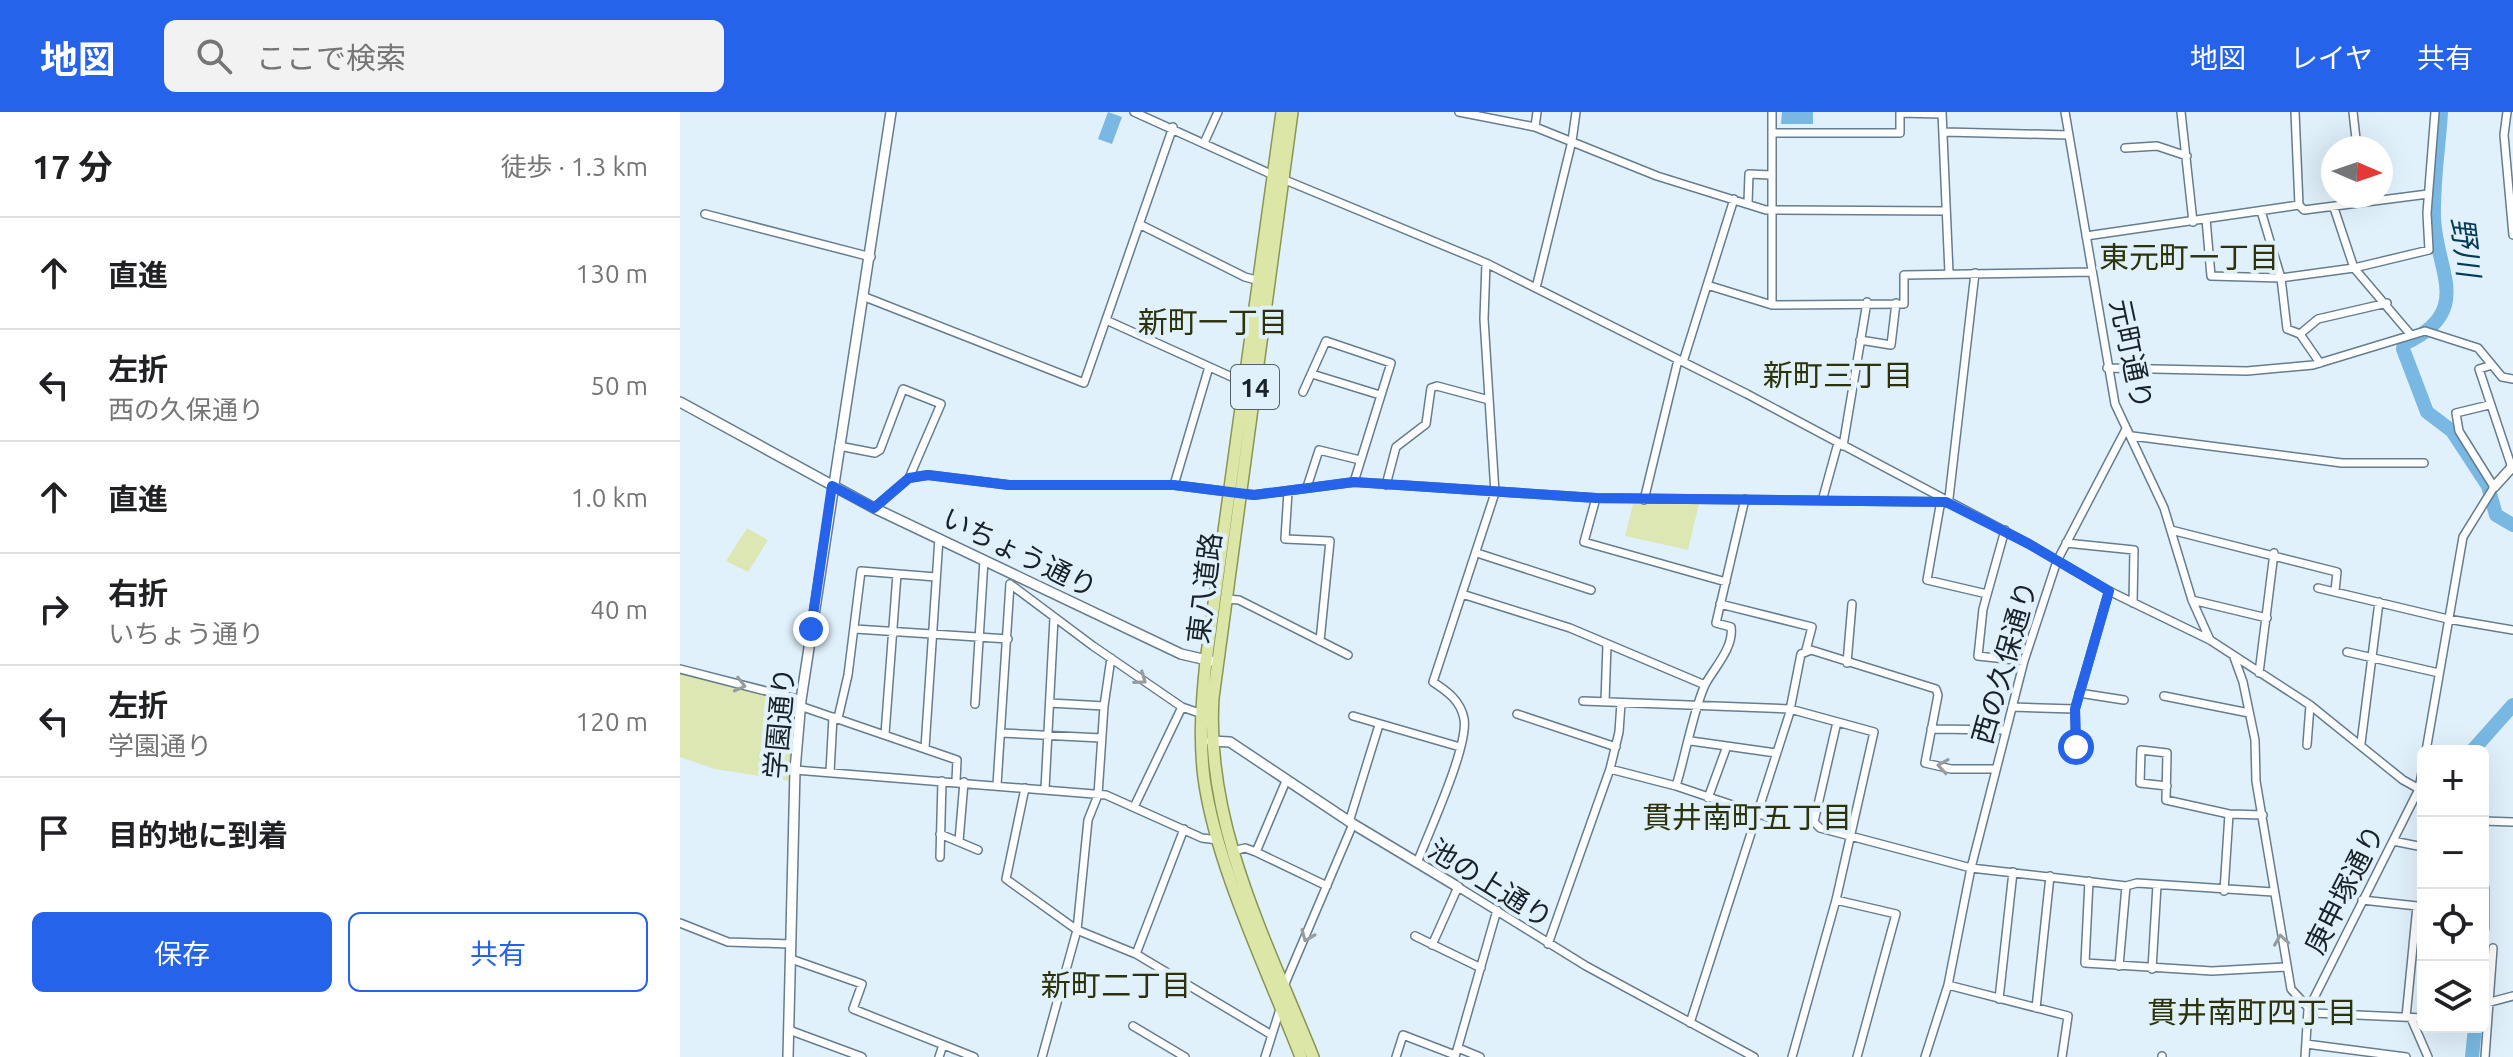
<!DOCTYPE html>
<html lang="ja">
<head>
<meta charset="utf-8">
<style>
  :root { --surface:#fff; --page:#f2f2f2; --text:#202124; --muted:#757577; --line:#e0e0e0; --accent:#2563eb }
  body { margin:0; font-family:Ubuntu,"Noto Sans JP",sans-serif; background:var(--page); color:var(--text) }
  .controls { position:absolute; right:24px; bottom:24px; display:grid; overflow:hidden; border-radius:12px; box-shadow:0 8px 32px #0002 }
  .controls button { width:72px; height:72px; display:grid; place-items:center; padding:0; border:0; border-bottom:2px solid var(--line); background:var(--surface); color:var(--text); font:40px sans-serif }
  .compass { position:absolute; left:1641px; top:24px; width:72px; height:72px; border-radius:50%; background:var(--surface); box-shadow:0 8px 32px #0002; rotate:92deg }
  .stop { position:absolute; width:24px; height:24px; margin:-18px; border:6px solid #2563eb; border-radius:50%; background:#fff }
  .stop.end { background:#2563eb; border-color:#fff; box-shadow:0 2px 8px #0008 }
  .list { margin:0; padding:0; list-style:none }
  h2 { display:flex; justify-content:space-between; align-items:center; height:104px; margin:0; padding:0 32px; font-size:34px }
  h2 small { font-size:26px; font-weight:400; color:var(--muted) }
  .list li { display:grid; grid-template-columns:52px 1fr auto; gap:24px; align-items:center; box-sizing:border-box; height:112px; padding:0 32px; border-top:2px solid var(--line) }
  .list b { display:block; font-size:30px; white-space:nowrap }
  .list p { margin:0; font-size:26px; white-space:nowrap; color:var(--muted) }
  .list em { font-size:26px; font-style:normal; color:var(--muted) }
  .actions { display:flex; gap:16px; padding:24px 32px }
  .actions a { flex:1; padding:18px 0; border:2px solid var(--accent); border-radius:12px; text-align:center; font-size:28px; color:var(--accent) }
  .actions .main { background:var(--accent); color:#fff }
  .icon { flex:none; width:44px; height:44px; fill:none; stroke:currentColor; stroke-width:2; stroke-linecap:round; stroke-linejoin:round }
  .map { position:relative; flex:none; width:1833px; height:945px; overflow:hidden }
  header { display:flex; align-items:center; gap:48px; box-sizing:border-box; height:112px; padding:0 40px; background:var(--accent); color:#fff }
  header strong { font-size:38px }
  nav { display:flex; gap:44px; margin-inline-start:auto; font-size:28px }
  .search { width:560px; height:72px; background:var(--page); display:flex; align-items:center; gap:20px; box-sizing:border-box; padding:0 28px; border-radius:12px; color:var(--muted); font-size:30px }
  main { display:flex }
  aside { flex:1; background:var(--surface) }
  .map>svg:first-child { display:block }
  .green { fill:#dde7b3 }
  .water { fill:#79b8e2 }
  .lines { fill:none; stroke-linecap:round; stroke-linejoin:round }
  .river { stroke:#79b8e2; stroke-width:14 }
  .street-casing { stroke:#657d8e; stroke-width:10 }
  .secondary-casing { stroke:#657d8e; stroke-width:12 }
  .primary-casing { stroke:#889655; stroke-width:14 }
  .street { stroke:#fff; stroke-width:7 }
  .secondary { stroke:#fff; stroke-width:9 }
  .primary { stroke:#dce6a7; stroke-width:11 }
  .oneway { stroke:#979c9e }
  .route { stroke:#2563eb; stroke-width:10 }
  .labels { text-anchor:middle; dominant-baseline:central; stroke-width:8; stroke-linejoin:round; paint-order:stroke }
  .shield { fill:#e1f1fc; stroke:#546068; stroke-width:2 }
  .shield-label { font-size:26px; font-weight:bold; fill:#182228 }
  .street-label { font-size:28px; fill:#182228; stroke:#e1f1fc }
  .water-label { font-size:30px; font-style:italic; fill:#053b57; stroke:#e1f1fc }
  .neighbourhood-label { font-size:30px; fill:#2c320a; stroke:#e1f1fc }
</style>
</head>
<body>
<header>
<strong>地図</strong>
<div class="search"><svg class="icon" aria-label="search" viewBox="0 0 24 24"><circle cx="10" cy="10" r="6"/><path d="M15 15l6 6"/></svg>ここで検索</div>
<nav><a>地図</a><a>レイヤ</a><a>共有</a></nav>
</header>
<main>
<aside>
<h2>17 分<small>徒歩 · 1.3 km</small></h2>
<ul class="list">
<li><svg class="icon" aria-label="ahead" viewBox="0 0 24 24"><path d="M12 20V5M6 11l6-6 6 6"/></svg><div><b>直進</b></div><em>130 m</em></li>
<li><svg class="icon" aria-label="left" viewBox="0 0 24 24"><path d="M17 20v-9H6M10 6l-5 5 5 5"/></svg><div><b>左折</b><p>西の久保通り</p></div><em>50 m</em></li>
<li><svg class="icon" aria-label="ahead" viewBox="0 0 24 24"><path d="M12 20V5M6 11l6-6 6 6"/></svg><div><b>直進</b></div><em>1.0 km</em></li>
<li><svg class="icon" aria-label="right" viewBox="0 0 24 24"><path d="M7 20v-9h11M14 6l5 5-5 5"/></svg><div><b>右折</b><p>いちょう通り</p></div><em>40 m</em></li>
<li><svg class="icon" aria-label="left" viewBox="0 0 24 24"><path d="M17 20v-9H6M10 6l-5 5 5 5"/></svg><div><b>左折</b><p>学園通り</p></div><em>120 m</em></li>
<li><svg class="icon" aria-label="arrive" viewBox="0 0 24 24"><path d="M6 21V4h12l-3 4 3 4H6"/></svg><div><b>目的地に到着</b></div></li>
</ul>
<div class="actions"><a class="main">保存</a><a>共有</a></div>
</aside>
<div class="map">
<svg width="1833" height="945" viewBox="0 0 1833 945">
  <rect width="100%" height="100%" fill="#e1f1fc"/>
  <path class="green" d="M953,392h66l-11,46 -63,-14z
    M67,416l21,12 -20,32 -22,-11z
    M0,560l114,25 -4,84 -75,-12 -35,-12z"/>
  <path class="water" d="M428,0l14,5 -10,27 -14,-5z
    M1102,0h31v12h-32z"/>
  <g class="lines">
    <path class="river" d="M1761,0c-2,35 -8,70 -7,105 1,53 42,94 -30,127l-1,5 24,63 25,19 36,55 8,29 17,10
      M1792,639l41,-46
      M1803,776v40
      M1792,945l3,-30"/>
    <g class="street-casing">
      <path id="street" d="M454,0l139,63 213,88 261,131 282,150 80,47 101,49 100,65 93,75 20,11
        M779,0l76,15 122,49 109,34 180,1
        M1092,0v193
        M1262,0l7,161
        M1385,0l50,292 49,104 28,92 18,40
        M1501,0l12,110
        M1615,0l4,93
        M1673,0l4,36
        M1827,0l-3,23 9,100
        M855,15l2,-15
        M1265,20l124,3
        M1092,21h128v-20l42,1
        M524,31l14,-31
        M1445,36l32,-2 30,10
        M1068,91l1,-29 22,1
        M1654,96l20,60 57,67
        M1581,99l20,67 6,51 13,5 20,29
        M25,102l166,43
        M1526,107l5,57 70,2 73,-10 75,-18 -2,-37 8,-101
        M459,112l106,53 15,4
        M1406,124l213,-31 5,5 124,-16
        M1295,161l-26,225 -9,8 -13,74 60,14
        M1027,173l65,20 132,-1v-29l188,-3
        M856,176l36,-147 4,-29
        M185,185l219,86 89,-256
        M426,208l139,63
        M1620,222l18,-15 69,-16
        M1180,228l31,5 5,-42
        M1003,250l51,-163
        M1809,254l-10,3 33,99
        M1427,256l140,3 66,-6 112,-34 53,17 24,29 11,2
        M632,262l68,21
        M623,280l23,-51 65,22 -37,119
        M1452,324l210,27h82
        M159,334l36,7 5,-3 23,-61 38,15 -32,74
        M1163,334l24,-144
        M494,373l35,-118
        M706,373l10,-38 30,-23 5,-36 6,-2 52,14
        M627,375l12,-37 41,10
        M608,380l-3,47 45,2 -10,100
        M916,386l-12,44 142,40
        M964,388l34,-140
        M1142,389l16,-58
        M194,396l35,-30 19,-3 81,10h165l80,10 100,-13 242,16 349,4
        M1325,418l-22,79 -5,47 46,5
        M1491,418l166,42 -2,19
        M1386,431l68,7 -1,53
        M797,441l114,37
        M330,472l83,62 89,61 20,7
        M1638,476l130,31 65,11
        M782,482l108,34 135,57
        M546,487l13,1 109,55
        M1512,488l75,18
        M1040,492l92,23 -6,23
        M175,517l153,10
        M1667,540l92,21
        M1554,545l9,25 12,58 1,41 35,208 22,24 110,5
        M1167,551l5,-59
        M0,557l121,31
        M1579,561l15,-120
        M1399,581l45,7
        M1484,584l85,17
        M903,589l207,8 84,23 -38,168 -44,157
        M925,590l2,-58
        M370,591l54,3
        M295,592l9,-144
        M120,594l157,54 -1,21
        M1332,595l63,2
        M837,602l99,33
        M673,604l107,31
        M158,606l10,-43 13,-104 75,6
        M1157,610l-23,100 6,6 151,40 155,18 11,-3 136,9
        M1251,617l75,1
        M321,621l100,5
        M205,622l12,-160
        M1011,629l85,12
        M1681,631l18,-141
        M1627,633l3,-40
        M1396,635l-1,-38 34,-118
        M245,636l14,-210
        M1746,639l37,-214 31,-50 -35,-56 -3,-18 33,-8
        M930,657l9,-37 2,-29
        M115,658l311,25 96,43 16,2
        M150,660l3,-55
        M317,673l13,-201
        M996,674c8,-25 19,-83 30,-103 9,-16 28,-36 25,-56l-15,-4 29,-124
        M1487,674l-27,-3 1,-33 26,3 -1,47 63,14 34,1
        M345,676l-19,91 71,51 59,24 134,80
        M365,677l9,-171
        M1028,686l19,-52
        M454,695l48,-100
        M1803,709l30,1
        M669,710l30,-97
        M260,722l38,16
        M279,729l5,-59
        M1713,729l30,6
        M553,739l12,-3 11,4 71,34
        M576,740l30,-71
        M260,745l2,-76
        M737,751c11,-29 52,-117 47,-144 -3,-18 -17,-28 -31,-37l62,-189 -11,-174 2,-56
        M1409,769l-4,82 127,8 73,-4
        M1544,779l5,-77
        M1156,788l60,14 -39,143
        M1682,788l55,6 -11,111
        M0,811l48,19 63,2
        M735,824l66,32
        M868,832l62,-175 66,17 101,34
        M752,833l26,-58 128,79 168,91
        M456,842l48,-125
        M111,847l71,25 -9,25 121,48
        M1439,854l7,-80
        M1472,857l5,-84
        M1268,873l120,31 -6,41
        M604,874l69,-162
        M1319,887l14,-127
        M1803,892l30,-8
        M1356,896l14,-132
        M1731,906l17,39
        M1010,911l99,-308 12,-61 10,-4 125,39 2,6 -13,68 26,6h45
        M453,914l52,31
        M109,918l73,27
        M1626,932l100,13
        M778,936l22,9
        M259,945l4,-12
        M362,945l35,-127 11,-110 10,-25 6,-89 7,-48
        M585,945l16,-51
        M716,945l7,-22 52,20
        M775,945l42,-147
        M1245,945l23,-72 23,-117 53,-207 33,-100 69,-132
        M1482,945v-1
        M1625,945l3,-47 111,-221 4,-22
        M1805,945l8,-109"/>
    </g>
    <g class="secondary-casing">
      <path id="secondary" d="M0,290l194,106 307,146 30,7
        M1814,375l19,-21
        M531,629l19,1 123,82 105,63
        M108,945l7,-287 6,-70 90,-588"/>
    </g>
    <g class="primary-casing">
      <path id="primary" d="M602,0l-76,549c-4,39 -7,78 -2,117 12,88 64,194 97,279
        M612,0l-79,586c-8,127 54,244 100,359"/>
    </g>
    <use href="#street" class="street"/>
    <use href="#secondary" class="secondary"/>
    <use href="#primary" class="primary"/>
  </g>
  <defs><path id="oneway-chevron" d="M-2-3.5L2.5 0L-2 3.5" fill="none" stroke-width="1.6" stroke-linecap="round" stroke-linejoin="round" transform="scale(2)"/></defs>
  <g class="oneway">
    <use href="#oneway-chevron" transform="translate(461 567) rotate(35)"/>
    <use href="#oneway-chevron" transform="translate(60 573) rotate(14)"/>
    <use href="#oneway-chevron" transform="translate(1263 654) rotate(-171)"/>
    <use href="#oneway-chevron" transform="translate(627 824) rotate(112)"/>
    <use href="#oneway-chevron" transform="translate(1601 828) rotate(-99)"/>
  </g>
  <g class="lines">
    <path class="route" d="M131,517l21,-143 42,22 35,-30 19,-3 81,10h165l80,10 100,-13 242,16 350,4 83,42 80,47 -34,118 1,38"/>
  </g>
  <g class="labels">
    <rect class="shield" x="551" y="253" width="48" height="44" rx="6"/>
    <g class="shield-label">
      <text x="575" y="275">14</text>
    </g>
    <g class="street-label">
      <text transform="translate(1452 242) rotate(78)">元町通り</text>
      <text transform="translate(340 440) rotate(26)">いちょう通り</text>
      <text transform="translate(524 476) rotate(-83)">東八道路</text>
      <text transform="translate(1324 550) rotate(-74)">西の久保通り</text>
      <text transform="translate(99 611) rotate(-85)">学園通り</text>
      <text transform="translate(811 771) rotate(32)">池の上通り</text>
      <text transform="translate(1664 777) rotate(-63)">庚申塚通り</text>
    </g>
    <g class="water-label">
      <text transform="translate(1786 135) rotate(83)">野川</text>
    </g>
    <g class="neighbourhood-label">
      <text x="1509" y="145">東元町一丁目</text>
      <text x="533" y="210">新町一丁目</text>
      <text x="1158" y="263">新町三丁目</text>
      <text x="1067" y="705">貫井南町五丁目</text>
      <text x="436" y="873">新町二丁目</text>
      <text x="1572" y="900">貫井南町四丁目</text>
    </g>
  </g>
</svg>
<div class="controls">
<button>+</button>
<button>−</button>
<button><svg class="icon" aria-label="locate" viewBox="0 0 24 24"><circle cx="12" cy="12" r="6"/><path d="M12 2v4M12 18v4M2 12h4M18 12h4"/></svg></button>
<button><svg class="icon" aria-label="layers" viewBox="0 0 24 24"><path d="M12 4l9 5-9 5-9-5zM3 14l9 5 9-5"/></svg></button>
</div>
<svg class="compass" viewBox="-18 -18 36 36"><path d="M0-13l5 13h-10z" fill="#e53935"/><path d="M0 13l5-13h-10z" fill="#757577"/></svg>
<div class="stop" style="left:1396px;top:635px"></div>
<div class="stop end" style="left:131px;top:517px"></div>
</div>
</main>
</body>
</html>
